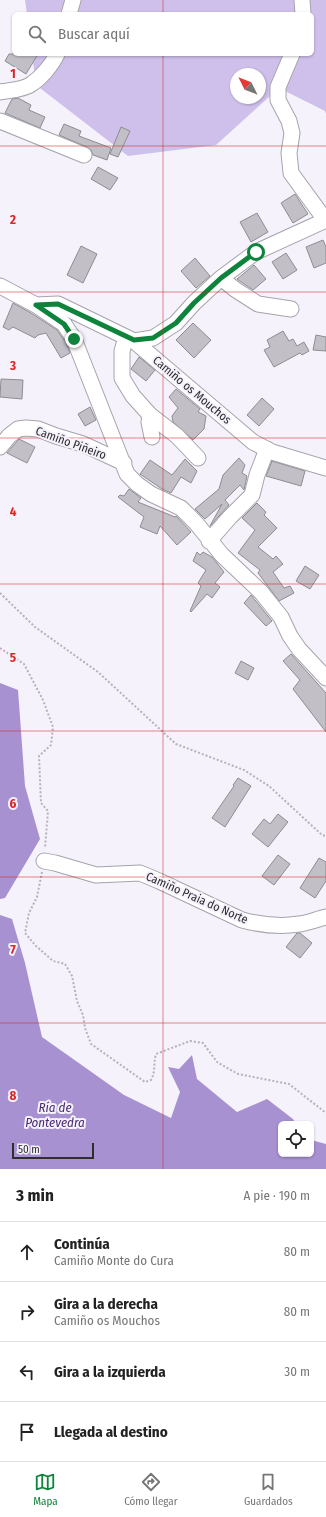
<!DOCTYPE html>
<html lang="es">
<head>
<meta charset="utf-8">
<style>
  :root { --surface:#fff; --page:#f2f2f2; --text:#222; --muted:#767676; --line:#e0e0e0; --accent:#0e833c }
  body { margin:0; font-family:"Fira Sans Condensed",sans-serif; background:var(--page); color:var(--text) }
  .controls { position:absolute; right:12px; bottom:12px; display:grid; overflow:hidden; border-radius:6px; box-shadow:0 1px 3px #0004 }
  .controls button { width:36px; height:36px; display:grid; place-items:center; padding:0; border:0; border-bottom:1px solid var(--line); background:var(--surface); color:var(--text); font:20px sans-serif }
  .compass { position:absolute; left:230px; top:68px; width:36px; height:36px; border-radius:50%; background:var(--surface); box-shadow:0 1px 3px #0004; rotate:312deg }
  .scale { position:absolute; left:12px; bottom:10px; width:82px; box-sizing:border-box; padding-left:4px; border:2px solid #2e2d30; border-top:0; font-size:11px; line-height:14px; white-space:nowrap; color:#2e2d30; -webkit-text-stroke:3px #f5f2fb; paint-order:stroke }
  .stop { position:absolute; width:12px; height:12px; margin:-9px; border:3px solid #0e833c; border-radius:50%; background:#fff }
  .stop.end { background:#0e833c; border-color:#fff; box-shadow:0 1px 4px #0008 }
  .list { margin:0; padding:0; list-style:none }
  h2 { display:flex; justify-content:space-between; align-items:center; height:52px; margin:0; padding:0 16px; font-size:17px }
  h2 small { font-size:13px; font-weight:400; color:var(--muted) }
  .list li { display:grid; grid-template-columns:26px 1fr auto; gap:12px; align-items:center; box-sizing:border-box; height:60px; padding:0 16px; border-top:1px solid var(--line) }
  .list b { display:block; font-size:15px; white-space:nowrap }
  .list p { margin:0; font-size:13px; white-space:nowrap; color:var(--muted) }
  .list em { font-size:13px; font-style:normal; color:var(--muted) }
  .icon { flex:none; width:22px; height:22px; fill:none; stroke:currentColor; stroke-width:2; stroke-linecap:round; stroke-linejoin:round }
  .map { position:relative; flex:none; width:326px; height:1169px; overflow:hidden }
  .search { position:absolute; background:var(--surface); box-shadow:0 1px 3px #0004; left:12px; right:12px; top:12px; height:44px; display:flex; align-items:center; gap:10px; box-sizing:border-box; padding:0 14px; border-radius:6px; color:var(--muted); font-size:15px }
  .sheet { height:292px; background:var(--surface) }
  nav { display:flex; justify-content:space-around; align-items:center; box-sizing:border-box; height:56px; border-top:1px solid var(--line); background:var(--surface); font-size:11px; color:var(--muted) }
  nav a { display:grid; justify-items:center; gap:2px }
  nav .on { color:var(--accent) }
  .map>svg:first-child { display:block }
  .green { fill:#cec0ea; fill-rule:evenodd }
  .water { fill:#a791d1 }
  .building { fill:#c2bfc7; stroke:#8e8c93 }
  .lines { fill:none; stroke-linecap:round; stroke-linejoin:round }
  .minor-casing { stroke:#a6a3ab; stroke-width:17 }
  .path { stroke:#b4b2b9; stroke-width:2; stroke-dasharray:2 2; stroke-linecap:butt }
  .minor { stroke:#fff; stroke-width:15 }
  .route { stroke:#0e833c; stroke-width:5 }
  .grid { fill:none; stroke:#d62828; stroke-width:1; stroke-opacity:0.55 }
  .labels { text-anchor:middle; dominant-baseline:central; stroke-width:4; stroke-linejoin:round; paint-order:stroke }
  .street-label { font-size:12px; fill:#2e2d30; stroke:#f5f2fb }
  .water-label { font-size:13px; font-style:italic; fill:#492974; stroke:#f5f2fb }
  .grid-label { font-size:13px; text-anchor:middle; font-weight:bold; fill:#d62828; stroke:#f5f2fb; stroke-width:4; stroke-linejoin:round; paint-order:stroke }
</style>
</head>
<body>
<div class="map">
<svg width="326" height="1169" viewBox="0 0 326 1169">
  <rect width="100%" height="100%" fill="#f5f2fb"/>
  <path class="green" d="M25,0h301v114l-1,-3 -46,-23 -63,57 -88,11 -92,-71 -4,-31h280v-40h-285zM236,74h24v24h-24z"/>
  <path class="water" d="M0,683l18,7 7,96 15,53 -35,59 -5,1z
    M0,915l12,4 13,44 17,74 82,58 47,23 9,-26 -12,-25 11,2 13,-14 5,24 40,33 30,-13 26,20 3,5h-15v30h30v-14l15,4v25h-326z"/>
  <path class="building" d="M9,54h29l-12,20 -21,-13z
    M18,98l13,7 -2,5 16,7 -5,11 -35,-15 7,-14z
    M64,124l17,7 -2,5 32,12 -4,12 -14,-5 -2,-5 -4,-3 -28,-12z
    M121,127l9,4 -12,26 -8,-3z
    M98,167l20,11 -8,12 -19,-11z
    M295,194l13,20 -15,9 -12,-20z
    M257,213l11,19 -17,10 -11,-20z
    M323,240l3,7v16l-12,5 -8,-21z
    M81,246l16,8 -14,29 -16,-8z
    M286,253l11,17 -14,9 -11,-17z
    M195,258l15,18 -14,12 -15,-17z
    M254,265l12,14 -13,11 -16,-11z
    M13,303l18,10 26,17 9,13 4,10 -9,5 -15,-25 -8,2 -3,3 -22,-11 -4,3 -6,-3z
    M193,323l18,17 -17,18 -18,-18z
    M283,331l6,10 4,-2 4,7 7,-4 5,9 -7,4 -2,-2 -26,14 -10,-17 6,-3 -3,-7z
    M316,335l10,2v14l-13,-1z
    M139,357l16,13 -9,11 -15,-12z
    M1,379l22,1 -1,19 -22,-2z
    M176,389l24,20 -2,3 8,4 -2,13 -11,11 -20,-18 -1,-6 6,-8 -9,-11z
    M262,398l12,11 -15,17 -12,-11z
    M90,407l6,13 -11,6 -7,-12z
    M19,439l16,8 -8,16 -20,-10z
    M239,458l6,7 -3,8 5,3 -3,14 -4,-5 -15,15 4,5 -19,21 12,-22 -17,15 -10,-10 24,-20 4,-14z
    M185,459l12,12 -6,12 -10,-6 -10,16 -9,-4 -22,-15 10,-14 22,15z
    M272,461l33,10 -4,15 -35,-10z
    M129,489l12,9 -3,4 37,15 1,-1 15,16 -14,13 -17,-19 -3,8 -17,-7 4,-10 -26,-20 2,-2 4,1z
    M257,503l9,9 -2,3 13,13 -19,19 15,12 3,-3 7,8 -10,8 11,16 6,-2 4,7 -15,8 -21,-28 2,-3 -22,-17 17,-23 -13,-12z
    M197,552l3,3 3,-3 9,5 12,15 -9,11 5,4 -8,11 -5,-4 -16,18 -1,-1 11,-25 -3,-3 8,-13 -13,-9z
    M305,566l14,9 -9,14 -14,-8z
    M251,595l21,26 -6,5 -22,-23z
    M291,654l35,39v39l-33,-43 7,-9 -17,-19z
    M241,661l13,7 -6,12 -13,-7z
    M238,778l13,8 -26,41 -13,-9 22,-32 -1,-1z
    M278,814l10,8 -20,25 -16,-13 12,-15 6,5z
    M278,855l12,9 -16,21 -12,-9z
    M319,858l7,4v19l-11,17 -15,-10z
    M297,933h3l12,10 -12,15 -14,-11z"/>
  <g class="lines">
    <g class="minor-casing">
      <path id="minor" d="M302,0l1,14
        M69,14l4,-14
        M292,54l-14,33v13l11,21 3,12 -3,20 2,20 35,48
        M0,92c10,-2 22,-2 30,-7 11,-7 22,-20 27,-31
        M0,121l84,34
        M221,278l15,12 22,14 33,5
        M0,286l36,19 28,19 10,15 53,135 10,10 14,10 30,14 15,15 26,32 39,37 20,25 9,19 9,13 27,29
        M36,305l22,-1 76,37 119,101 19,10 54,16
        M126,337l-4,14v27l11,18 17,19 27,21 21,22
        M134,341l19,-3 23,-15 18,-20 27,-25 35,-26 70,-32
        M150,415l-1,7 3,15
        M0,447l9,-11 9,-7 8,-1 12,1 18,7 27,8 41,19
        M209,541l21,-24 22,-22 5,-20 10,-26
        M44,861l11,2 41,12 44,-2 19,8 83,39c19,5 38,7 57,4 9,-1 18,-5 27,-7"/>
    </g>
    <path class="path" d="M0,593l35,34 63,45 78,72 68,26 25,16 53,49 4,1
      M0,648l24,16 19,36 10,27 -2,18 -12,11 2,47 7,8 -3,37
      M42,872l-5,25 -8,16 -4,20 10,12 18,16 12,3 7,12 5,25 6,14 2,13 6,16 54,38 6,-2c5,-10 2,-15 5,-26l34,-13 13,2 14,19 21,12 51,10 37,29"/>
    <use href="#minor" class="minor"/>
  </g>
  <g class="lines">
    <path class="route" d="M74,339l-10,-15 -28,-19 22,-1 76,36 19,-2 23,-15 18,-20 27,-25 35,-26"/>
  </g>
  <path class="grid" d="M163,0v14M163,54v1115M0,146h326M0,292h326M0,438h326M0,584h326M0,731h326M0,877h326M0,1023h326"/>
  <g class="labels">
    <g class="street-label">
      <text transform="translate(192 390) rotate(40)">Camiño os Mouchos</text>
      <text transform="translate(71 443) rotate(20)">Camiño Piñeiro</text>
      <text transform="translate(197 898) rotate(24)">Camiño Praia do Norte</text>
    </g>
    <g class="water-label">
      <text x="55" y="1107">Ría de<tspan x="55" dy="15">Pontevedra</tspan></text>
    </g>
  </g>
  <g class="grid-label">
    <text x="13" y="78">1</text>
    <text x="13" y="224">2</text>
    <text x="13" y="370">3</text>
    <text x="13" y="516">4</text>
    <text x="13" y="662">5</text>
    <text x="13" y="808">6</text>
    <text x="13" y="954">7</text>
    <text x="13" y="1100">8</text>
  </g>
</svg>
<div class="controls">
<button><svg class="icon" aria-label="locate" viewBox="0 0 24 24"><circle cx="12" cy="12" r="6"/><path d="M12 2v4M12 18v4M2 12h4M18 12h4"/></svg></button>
</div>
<svg class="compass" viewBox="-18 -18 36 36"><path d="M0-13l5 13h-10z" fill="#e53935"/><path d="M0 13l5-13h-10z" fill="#767676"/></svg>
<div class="scale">50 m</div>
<div class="stop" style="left:256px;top:252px"></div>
<div class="stop end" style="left:74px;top:339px"></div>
<div class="search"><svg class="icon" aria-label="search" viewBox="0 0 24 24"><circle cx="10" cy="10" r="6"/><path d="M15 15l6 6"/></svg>Buscar aquí</div>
</div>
<section class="sheet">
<h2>3 min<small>A pie · 190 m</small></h2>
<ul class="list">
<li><svg class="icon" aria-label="ahead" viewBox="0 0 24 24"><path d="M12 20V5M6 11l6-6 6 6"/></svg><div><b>Continúa</b><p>Camiño Monte do Cura</p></div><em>80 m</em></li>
<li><svg class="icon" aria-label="right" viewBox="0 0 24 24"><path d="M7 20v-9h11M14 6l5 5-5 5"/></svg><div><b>Gira a la derecha</b><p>Camiño os Mouchos</p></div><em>80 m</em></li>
<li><svg class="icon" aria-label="left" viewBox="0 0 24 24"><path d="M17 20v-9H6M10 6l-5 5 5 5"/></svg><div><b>Gira a la izquierda</b></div><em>30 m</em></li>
<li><svg class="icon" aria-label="arrive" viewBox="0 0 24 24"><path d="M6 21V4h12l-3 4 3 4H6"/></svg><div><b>Llegada al destino</b></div></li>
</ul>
</section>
<nav>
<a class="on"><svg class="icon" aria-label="map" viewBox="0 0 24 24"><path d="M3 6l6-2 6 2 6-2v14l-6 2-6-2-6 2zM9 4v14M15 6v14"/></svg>Mapa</a>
<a><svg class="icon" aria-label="directions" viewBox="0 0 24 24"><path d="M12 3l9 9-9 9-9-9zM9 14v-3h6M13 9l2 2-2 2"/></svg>Cómo llegar</a>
<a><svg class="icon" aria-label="saved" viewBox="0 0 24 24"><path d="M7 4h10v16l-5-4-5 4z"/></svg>Guardados</a>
</nav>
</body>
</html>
